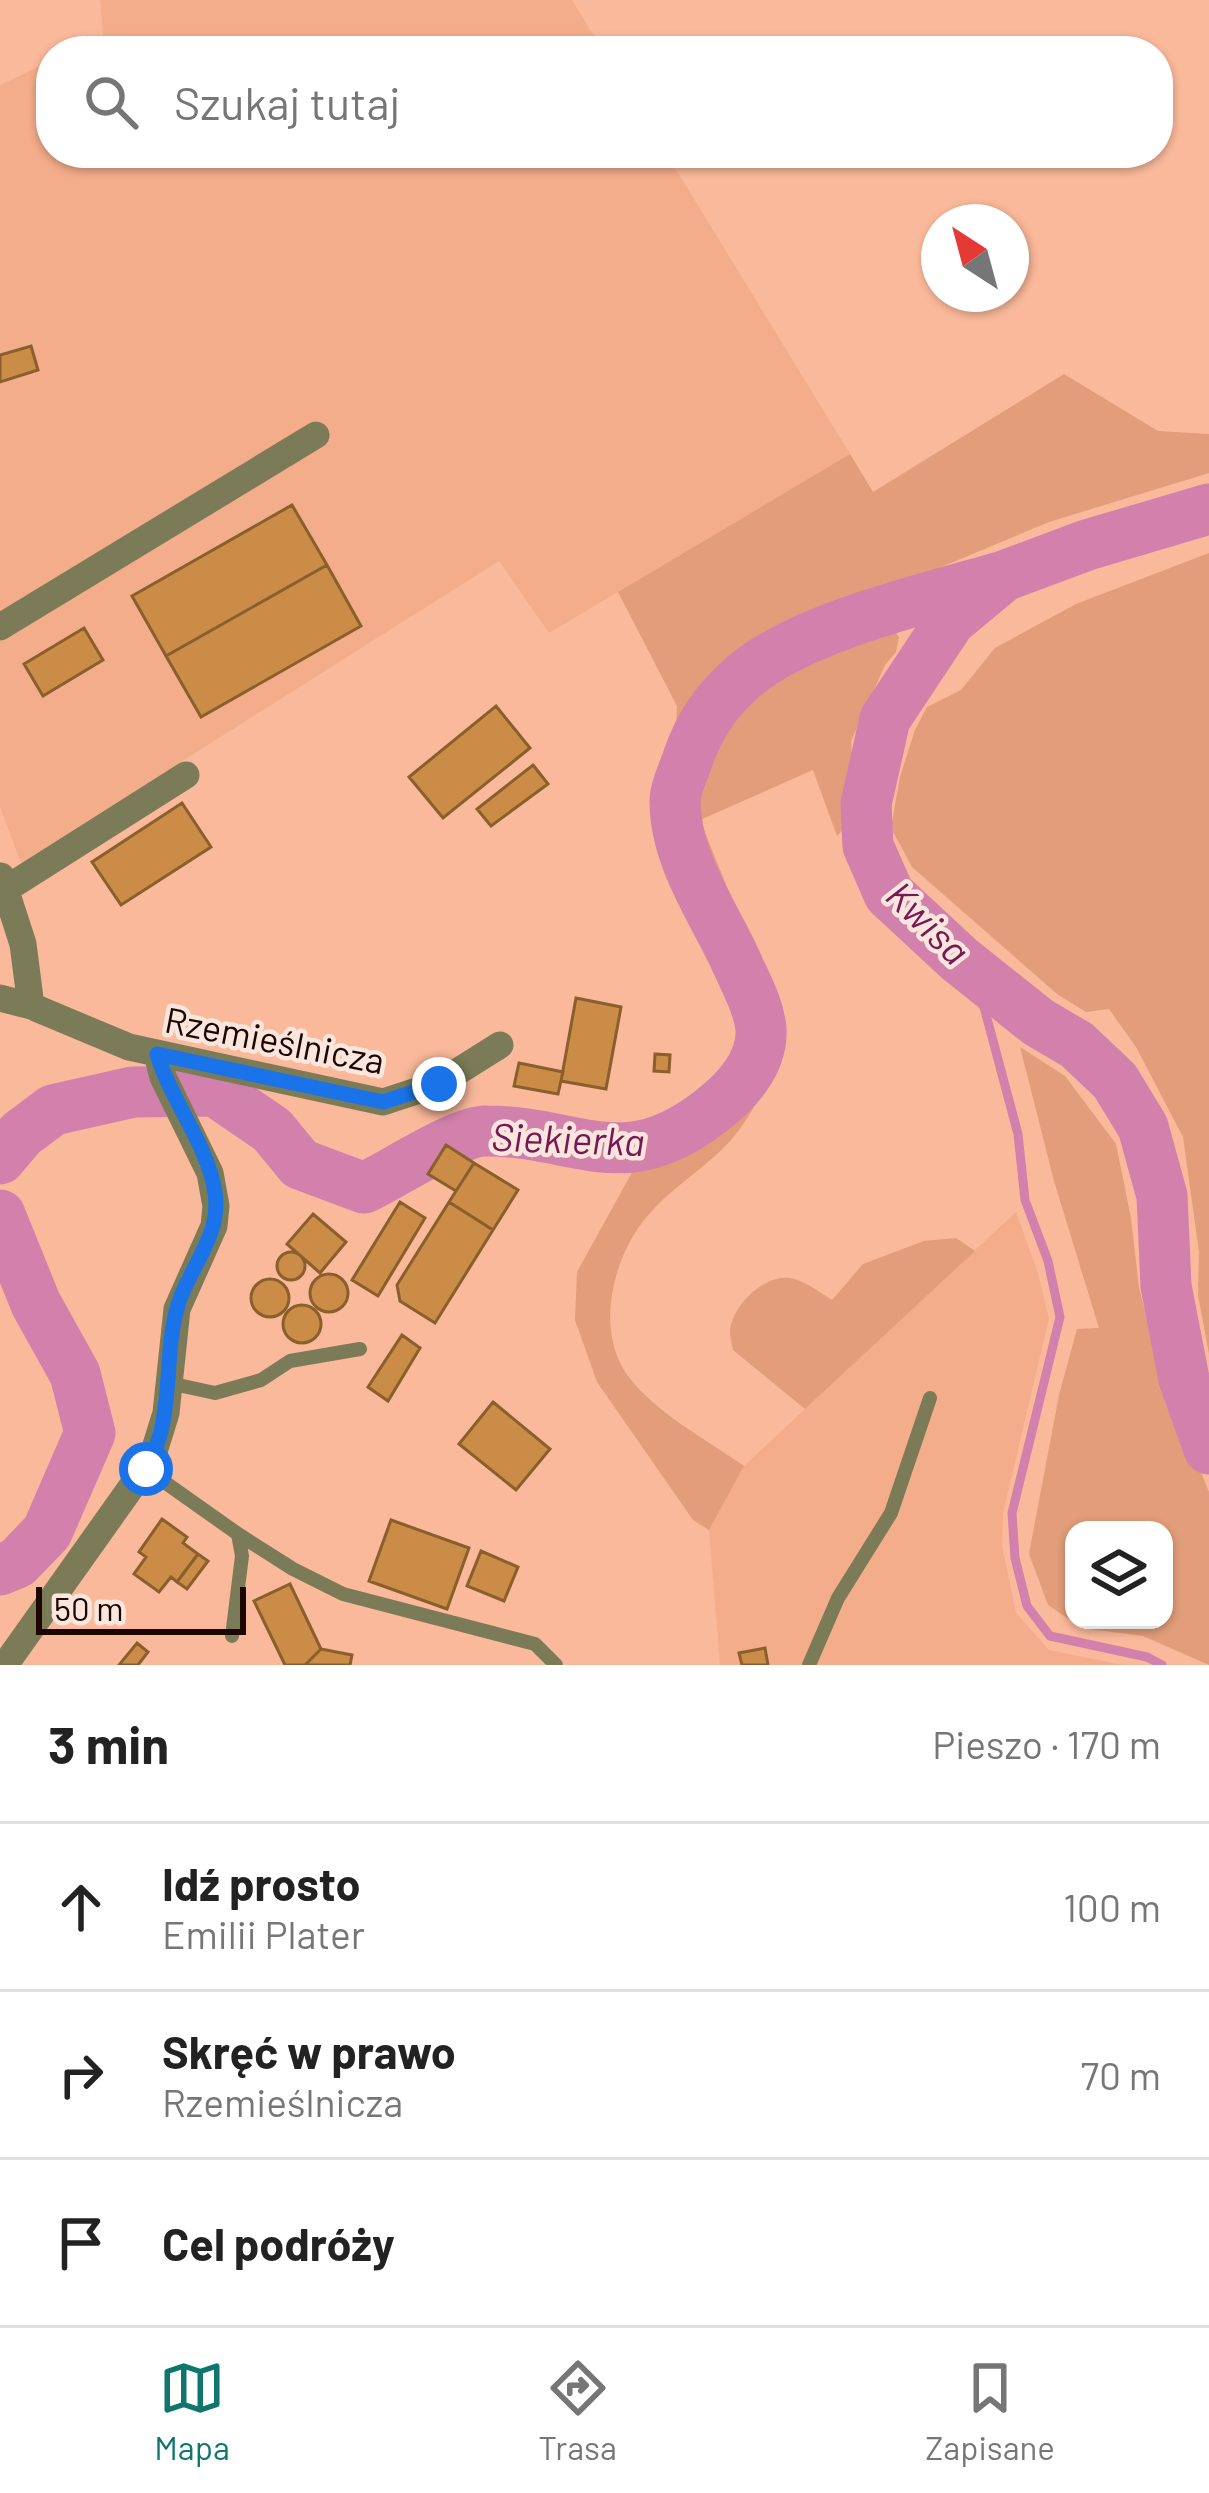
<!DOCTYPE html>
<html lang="pl">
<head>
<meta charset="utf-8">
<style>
  :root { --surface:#fff; --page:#f2f2f2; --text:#222; --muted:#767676; --line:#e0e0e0; --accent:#0f766e }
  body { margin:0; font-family:Barlow,sans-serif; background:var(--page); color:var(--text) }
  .controls { position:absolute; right:36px; bottom:36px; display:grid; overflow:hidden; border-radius:24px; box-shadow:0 3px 9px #0004 }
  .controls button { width:108px; height:108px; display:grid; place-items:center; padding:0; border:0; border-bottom:3px solid var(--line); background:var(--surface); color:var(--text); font:60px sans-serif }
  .compass { position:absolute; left:921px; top:204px; width:108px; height:108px; border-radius:50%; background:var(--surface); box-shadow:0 3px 9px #0004; rotate:324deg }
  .scale { position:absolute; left:36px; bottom:30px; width:210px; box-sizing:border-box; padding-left:12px; border:6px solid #1c0700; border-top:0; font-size:33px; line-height:42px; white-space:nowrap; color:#1c0700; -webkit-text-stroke:9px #fae6dc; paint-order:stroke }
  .stop { position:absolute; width:36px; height:36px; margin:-27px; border:9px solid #1a73e8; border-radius:50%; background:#fff }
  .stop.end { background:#1a73e8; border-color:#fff; box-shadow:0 3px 12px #0008 }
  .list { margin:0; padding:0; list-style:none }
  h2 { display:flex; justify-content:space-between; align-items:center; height:156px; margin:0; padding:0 48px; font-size:51px }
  h2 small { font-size:39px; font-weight:400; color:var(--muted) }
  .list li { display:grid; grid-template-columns:78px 1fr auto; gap:36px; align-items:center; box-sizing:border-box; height:168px; padding:0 48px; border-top:3px solid var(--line) }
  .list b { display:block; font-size:45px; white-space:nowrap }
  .list p { margin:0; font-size:39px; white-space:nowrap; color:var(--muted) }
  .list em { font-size:39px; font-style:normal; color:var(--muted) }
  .icon { flex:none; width:66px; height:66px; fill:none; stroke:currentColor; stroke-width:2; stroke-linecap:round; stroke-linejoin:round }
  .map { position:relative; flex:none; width:1209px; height:1665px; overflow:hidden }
  .search { position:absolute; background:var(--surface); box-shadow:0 3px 9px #0004; left:36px; right:36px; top:36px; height:132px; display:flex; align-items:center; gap:30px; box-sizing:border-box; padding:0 42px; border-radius:48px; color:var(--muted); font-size:45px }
  .sheet { height:660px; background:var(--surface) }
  nav { display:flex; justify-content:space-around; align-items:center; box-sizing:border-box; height:168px; border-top:3px solid var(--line); background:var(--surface); font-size:33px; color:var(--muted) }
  nav a { display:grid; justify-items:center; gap:6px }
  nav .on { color:var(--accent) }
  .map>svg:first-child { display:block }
  .built { fill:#f4ad8a }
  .green { fill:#e29d7a; fill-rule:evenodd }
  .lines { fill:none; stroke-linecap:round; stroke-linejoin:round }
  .stream { stroke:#d281ac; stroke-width:9 }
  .river { stroke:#d281ac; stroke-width:51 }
  .building { fill:#ca8c46; stroke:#8a5e2d; stroke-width:3 }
  .lane { stroke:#7c7b57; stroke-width:14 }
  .street { stroke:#7c7b57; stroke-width:27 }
  .route { stroke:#1a73e8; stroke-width:15 }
  .labels { text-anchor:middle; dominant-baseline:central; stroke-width:9; stroke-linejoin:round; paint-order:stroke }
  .street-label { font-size:36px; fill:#1c0700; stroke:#fae6dc }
  .water-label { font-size:39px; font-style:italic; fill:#781755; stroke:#fae6dc }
</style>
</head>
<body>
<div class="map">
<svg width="1209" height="1665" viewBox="0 0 1209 1665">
  <rect width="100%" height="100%" fill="#fab99a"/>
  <path class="built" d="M100,0h472l31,51h-530l30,-14z
    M51,61v92h615l184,301 -301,179 -50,-72 -478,302 -21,-56v-722z
    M1016,1212l22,61 11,46 -46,194 -1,32 14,68 33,37 75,15h-404l-11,-135 35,-64z"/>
  <path class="green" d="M1064,374l94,57 51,3v39l-160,49 -272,114 -60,37 -41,58 1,-25 -59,-114 232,-138 23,38z
    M1209,553v801l-11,-59 1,-43 -16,-115 -47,-90 -27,-38 -23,3 -29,-18 -145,-127 -21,-39 9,-51 15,-47 12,-23 34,-17 34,-42 81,-44z
    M888,623l11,14 -3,15 -11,13 -34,76 5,75 -19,20 -24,-66 -113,50 46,114c-26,-32 -65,-89 -60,-133 3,-23 17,-58 29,-78 27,-40 126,-92 173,-100z
    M781,1042c-11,35 -26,70 -50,98 -24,27 -58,46 -82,74 -36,41 -55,116 -21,162 29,38 78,63 116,90l-35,64 -16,-10 -96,-138 -22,-62 2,-48 58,-105 52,-23 74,-66z
    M1020,1047l45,29 51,68 15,74 8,70 21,82 49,122v173l-66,-29 -61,-8 -34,-23 -19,-51 30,-159 18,-66 22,-1 -45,-147zM1074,1530h90v90h-90z
    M956,1238l19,13 -170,158 -72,-59c-1,-6 -3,-13 -3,-19 2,-25 34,-57 60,-53 14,2 29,14 42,22l31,-36 61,-23z"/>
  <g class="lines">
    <path class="stream" d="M969,967l15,40 34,127 7,66 23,61 12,56 -48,196 3,45 12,48 23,30 97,21 15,8"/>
    <path class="river" d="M1209,509l-122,36 -83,31 -54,45 -65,98 -19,85 2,42 21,48 70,65 79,63 39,23 38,36 28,46 19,69 4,90 18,93 25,70
      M0,1159l21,-25 32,-24 80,-18 82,-1 57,39 28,34 64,24c28,-13 96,-58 122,-57 93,0 137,49 225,-20 25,-19 52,-48 50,-82 -2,-23 -16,-47 -25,-68 -23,-50 -61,-102 -61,-160 0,-13 9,-30 13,-43 12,-34 28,-57 55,-81 59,-51 186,-79 261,-101
      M0,1215l36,89 39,70 15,59 -43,99 -30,31 -17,7"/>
  </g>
  <path class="building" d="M31,346l7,24 -38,12v-27z
    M292,505l35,60 -161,91 -34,-60z
    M327,565l34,61 -160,91 -35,-61z
    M84,628l19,32 -60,36 -19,-32z
    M496,706l34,42 -87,70 -34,-41z
    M533,765l15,19 -57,42 -14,-17z
    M182,803l29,44 -90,58 -29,-43z
    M576,998l45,9 -15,82 -45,-8z
    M655,1054l15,1 -1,17 -15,-1z
    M519,1063l44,9 -5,22 -44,-8z
    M446,1145l28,18 -18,28 -28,-17z
    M474,1163l44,27 -25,40 -44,-28z
    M400,1202l25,16 -47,78 -26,-16z
    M449,1202l44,28 -58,93 -35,-22 -3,-16z
    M313,1214l33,28 -26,31 -33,-29z
    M277 1266a14 14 0 1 1 28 0a14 14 0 1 1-28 0Z
    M310 1293a19 19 0 1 1 38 0a19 19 0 1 1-38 0Z
    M251 1298a19 19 0 1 1 38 0a19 19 0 1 1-38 0Z
    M283 1324a19 19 0 1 1 38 0a19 19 0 1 1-38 0Z
    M402,1335l18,13 -32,53 -20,-14z
    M493,1402l57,47 -34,41 -57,-46z
    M162,1519l25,18 -4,6 15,11 -21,28 -6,-5 -12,15 -25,-18 12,-17 -7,-5z
    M391,1520l78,28 -22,61 -78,-28z
    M481,1551l37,16 -14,34 -37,-15z
    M198,1554l10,7 -21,28 -10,-7z
    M290,1584l31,65 -16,16h-20l-31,-64z
    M137,1643l11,9 -10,13h-19z
    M765,1648l3,17h-26l-3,-12z
    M321,1649l31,6 -2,10h-45z"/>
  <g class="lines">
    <path class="lane" d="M169,1383l46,10 46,-13 29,-19 70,-12
      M146,1469l92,65 4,22 -10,80
      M238,1534l55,35 50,25 192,50 21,21
      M809,1665l29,-67 53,-85 39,-115"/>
    <path class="street" d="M0,627l316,-192
      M1,876l22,68 8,62
      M6,889l180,-114
      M0,998l31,8 98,41 254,55 55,-18 62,-39
      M5,1665l147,-207 14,-45 11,-104 37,-83 2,-20 -6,-33 -47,-96 -6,-23"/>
  </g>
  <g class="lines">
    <path class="route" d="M146,1469c30,-51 16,-110 32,-164 12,-39 44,-70 37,-113 -8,-49 -44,-91 -58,-138l226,48 56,-18"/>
  </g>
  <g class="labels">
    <g class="street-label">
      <text transform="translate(275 1039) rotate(11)">Rzemieślnicza</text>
    </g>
    <g class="water-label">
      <text transform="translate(929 922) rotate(45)">Kwisa</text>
      <text transform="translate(568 1138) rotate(2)">Siekierka</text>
    </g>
  </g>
</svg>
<div class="controls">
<button><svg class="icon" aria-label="layers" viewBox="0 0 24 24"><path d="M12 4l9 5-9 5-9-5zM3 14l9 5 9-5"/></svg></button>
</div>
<svg class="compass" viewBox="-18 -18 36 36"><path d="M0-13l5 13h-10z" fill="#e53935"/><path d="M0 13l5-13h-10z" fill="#767676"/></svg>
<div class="scale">50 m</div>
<div class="stop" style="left:146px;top:1469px"></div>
<div class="stop end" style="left:439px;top:1084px"></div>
<div class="search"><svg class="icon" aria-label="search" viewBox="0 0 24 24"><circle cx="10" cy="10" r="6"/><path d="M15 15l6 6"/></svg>Szukaj tutaj</div>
</div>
<section class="sheet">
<h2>3 min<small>Pieszo · 170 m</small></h2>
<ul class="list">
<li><svg class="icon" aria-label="ahead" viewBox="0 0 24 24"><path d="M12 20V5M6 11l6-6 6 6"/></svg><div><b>Idź prosto</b><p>Emilii Plater</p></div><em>100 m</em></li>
<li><svg class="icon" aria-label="right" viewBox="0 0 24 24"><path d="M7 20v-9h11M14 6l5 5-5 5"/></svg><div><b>Skręć w prawo</b><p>Rzemieślnicza</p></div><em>70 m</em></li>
<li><svg class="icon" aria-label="arrive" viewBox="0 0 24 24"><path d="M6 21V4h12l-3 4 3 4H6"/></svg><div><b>Cel podróży</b></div></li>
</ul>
</section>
<nav>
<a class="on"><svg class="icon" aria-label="map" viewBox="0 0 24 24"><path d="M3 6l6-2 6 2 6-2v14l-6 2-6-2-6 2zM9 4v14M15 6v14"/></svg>Mapa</a>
<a><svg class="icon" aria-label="directions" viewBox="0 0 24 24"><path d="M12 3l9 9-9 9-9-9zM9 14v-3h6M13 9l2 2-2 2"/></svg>Trasa</a>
<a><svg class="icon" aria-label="saved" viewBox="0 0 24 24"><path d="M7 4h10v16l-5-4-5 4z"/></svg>Zapisane</a>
</nav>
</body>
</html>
